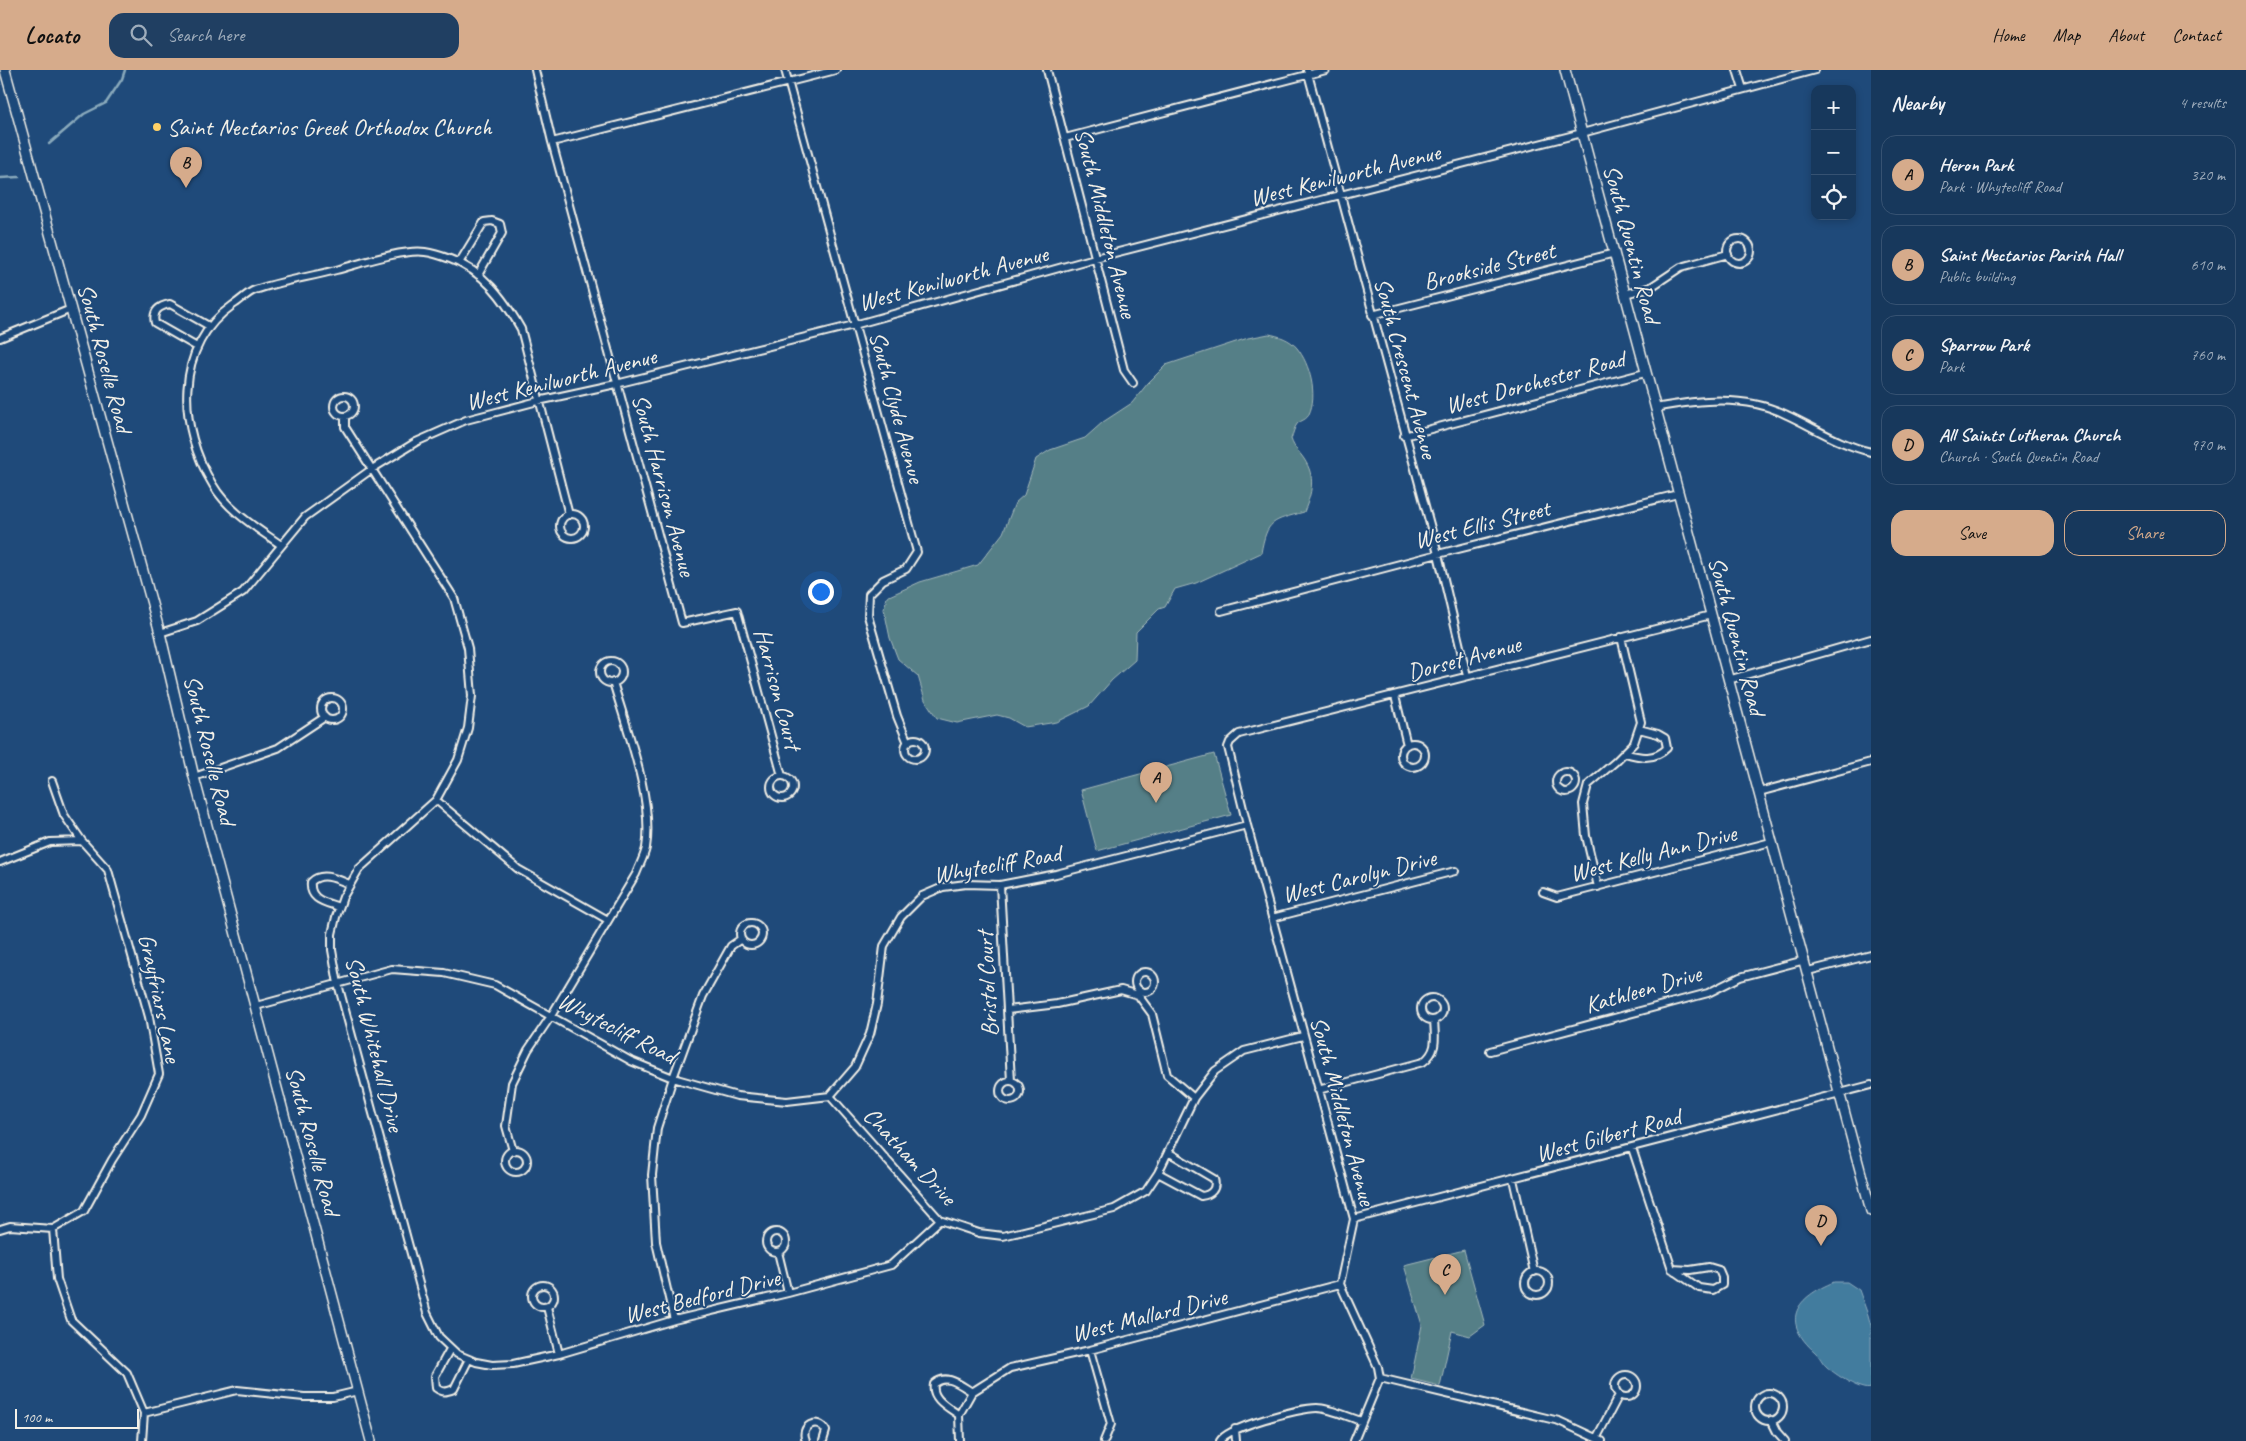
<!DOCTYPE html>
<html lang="en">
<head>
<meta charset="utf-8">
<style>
  :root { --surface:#17385c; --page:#203f62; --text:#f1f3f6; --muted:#9eacbb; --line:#365272; --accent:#d6ab8b }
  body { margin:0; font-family:Caveat,sans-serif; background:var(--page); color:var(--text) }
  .controls { position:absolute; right:15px; top:15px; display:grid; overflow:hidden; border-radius:10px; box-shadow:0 2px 8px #0003 }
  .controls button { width:45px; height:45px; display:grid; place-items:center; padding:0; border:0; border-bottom:1px solid var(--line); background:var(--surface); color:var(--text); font:25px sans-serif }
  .scale { position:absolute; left:15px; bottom:12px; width:124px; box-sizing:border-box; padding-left:5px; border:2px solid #f4f1e8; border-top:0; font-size:14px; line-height:18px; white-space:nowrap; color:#f4f1e8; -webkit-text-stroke:4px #1f4a7a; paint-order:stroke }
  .you { position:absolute; left:820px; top:521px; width:18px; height:18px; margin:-12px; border:4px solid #fff; border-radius:50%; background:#1a73e8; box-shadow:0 0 0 8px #1a73e833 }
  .badge { display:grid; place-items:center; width:32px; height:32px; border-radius:50%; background:var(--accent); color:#111; font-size:16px; font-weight:700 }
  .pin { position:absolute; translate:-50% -41px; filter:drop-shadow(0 1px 2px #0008) }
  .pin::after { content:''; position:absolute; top:26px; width:18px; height:15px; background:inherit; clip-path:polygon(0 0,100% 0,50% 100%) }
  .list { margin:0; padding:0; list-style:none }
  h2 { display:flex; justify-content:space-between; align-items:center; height:65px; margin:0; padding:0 20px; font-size:21px }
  h2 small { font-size:16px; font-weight:400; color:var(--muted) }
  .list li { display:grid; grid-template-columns:32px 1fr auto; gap:15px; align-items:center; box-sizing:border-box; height:80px; margin:0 10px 10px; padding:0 10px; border:1px solid var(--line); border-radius:15px }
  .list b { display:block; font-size:19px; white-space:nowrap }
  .list p { margin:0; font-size:16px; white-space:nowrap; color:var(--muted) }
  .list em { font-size:16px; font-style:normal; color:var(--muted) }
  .actions { display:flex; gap:10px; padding:15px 20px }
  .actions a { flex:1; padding:11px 0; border:1px solid var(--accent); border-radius:15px; text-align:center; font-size:18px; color:var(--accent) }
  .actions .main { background:var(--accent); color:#111 }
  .icon { flex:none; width:28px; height:28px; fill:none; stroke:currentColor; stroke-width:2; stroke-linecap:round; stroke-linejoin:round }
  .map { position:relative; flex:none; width:1871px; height:1371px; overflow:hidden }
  header { display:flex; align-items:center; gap:30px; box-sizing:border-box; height:70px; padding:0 25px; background:var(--accent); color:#111 }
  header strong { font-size:24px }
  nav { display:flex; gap:28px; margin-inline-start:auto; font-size:18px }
  .search { width:350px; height:45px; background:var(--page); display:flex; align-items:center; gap:12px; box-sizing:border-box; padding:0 18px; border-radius:15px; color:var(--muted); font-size:19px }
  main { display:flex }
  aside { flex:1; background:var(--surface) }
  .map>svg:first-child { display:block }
  .green { fill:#557f87; stroke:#a4b8b8 }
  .water { fill:#437b9e; stroke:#8aaabc }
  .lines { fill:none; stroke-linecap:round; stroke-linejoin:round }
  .stream { stroke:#8aaabc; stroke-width:2.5 }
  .minor-casing { stroke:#f4f1e8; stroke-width:10 }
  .secondary-casing { stroke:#f4f1e8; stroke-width:12 }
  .minor { stroke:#1f4a7a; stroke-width:6 }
  .secondary { stroke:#1f4a7a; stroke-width:9 }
  .poi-dot { fill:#ffd166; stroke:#1f4a7a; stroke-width:2 }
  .labels { text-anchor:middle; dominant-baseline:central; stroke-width:4; stroke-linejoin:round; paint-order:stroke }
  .poi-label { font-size:24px; fill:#f4f1e8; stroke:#1f4a7a; text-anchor:start }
  .street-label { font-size:24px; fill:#f4f1e8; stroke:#1f4a7a }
</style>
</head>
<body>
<header>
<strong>Locato</strong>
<div class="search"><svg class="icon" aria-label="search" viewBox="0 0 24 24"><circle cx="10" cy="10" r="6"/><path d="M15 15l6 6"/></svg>Search here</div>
<nav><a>Home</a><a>Map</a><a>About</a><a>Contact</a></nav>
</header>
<main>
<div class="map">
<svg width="1871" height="1371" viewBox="0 0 1871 1371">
  <rect width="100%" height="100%" fill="#1f4a7a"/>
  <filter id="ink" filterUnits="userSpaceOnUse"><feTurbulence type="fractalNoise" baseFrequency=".02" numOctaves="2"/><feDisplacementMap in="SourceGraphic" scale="10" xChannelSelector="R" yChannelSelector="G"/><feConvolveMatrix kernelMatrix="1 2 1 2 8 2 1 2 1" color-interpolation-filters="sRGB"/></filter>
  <g filter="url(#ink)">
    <path class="green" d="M1269,264c10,2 21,5 28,14 13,16 21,47 12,66 -2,6 -8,6 -12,10 -3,4 -4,10 -6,15 4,11 7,11 13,20 12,18 8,34 0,53 -32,9 -37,8 -43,41l-65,30 -21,6 -10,18 -6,2 -23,23 -1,28 -23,20 -23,26 -32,16 -32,5 -16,-9 -12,-3 -40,8 -20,-5 -12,-18 -7,-24 -20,-17 -8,-21 -6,-29 3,-12 33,-15 58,-17 25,-32 12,-30 9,-8 12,-36 14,-9 35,-12 18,-16 29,-19 16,-20 18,-18 82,-27z
      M1214,684l17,61 -134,36 -16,-61z
      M1464,1180l21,75 -15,11 -18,-5 -12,55 -29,-7 11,-54 -18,-60z"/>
    <path class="water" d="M1834,1212h13l12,8 9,25 3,11v62c-10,4 -36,-14 -44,-21 -5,-4 -7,-11 -12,-15 -36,-32 -18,-55 19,-70z"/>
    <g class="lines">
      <path class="stream" d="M49,74l35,-30 22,-11 16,-24 3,-9
        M0,108l19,-1"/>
      <g class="minor-casing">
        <path id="minor" d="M535,0l17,72 130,481 55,-12 45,165
          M785,0l132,482 -11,17 -23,11 -14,14 -1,22 29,100 11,27
          M1047,0l77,300 9,13
          M1307,0l131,484 29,122
          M1737,0l6,19
          M1065,68l261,-68
          M552,72l284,-72
          M1727 181a12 12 0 1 1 24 0a12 12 0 1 1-24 0Z
          M459,193l25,-41 8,-1 8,3 2,9 -24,42
          M1625,224l26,-7 30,-20 47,-13
          M1372,245l243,-62
          M0,268l71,-29
          M197,277l-42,-24c-3,-12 4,-17 15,-19l39,22
          M334 336a10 10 0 1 1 20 0a10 10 0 1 1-20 0Z
          M1655,338c44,-8 90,-14 132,7 28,13 53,30 84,37
          M345,346v11l109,171 14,50 4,48 -4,32 -10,32 -22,40 -77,69 -16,28 -7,20 -4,17v16l6,34 89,329 12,24 18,17 19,8 16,3 21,-1 46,-10 115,-34 114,-27 103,-28 49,-45
          M1404,366l241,-63
          M560 456a12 12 0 1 1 24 0a12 12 0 1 1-24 0Z
          M281,475c-24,-17 -53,-34 -68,-60 -35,-57 -40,-138 20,-180 7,-4 14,-12 22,-15 25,-9 55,-13 81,-20 23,-6 66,-21 89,-18 8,1 17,4 25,7 34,12 54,40 71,70l48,186
          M1221,541l217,-57 240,-60
          M160,563l37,-12 46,-29 62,-75 67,-48 44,-27 50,-22 72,-19 78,-17 238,-59 241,-67 487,-125 233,-63
          M600 602a11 11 0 1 1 22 0a11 11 0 1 1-22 0Z
          M1728,610l143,-41
          M1395,626l12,49
          M321 639a11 11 0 1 1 22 0a11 11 0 1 1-22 0Z
          M905 679a10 10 0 1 1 20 0a10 10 0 1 1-20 0Z
          M1401 685a12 12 0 1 1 24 0a12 12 0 1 1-24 0Z
          M1625,683c16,5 30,7 42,-5l-2,-10 -7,-4 -19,-5
          M1556 712a10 10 0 1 1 20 0a10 10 0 1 1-20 0Z
          M771 717a11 11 0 1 1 22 0a11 11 0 1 1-22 0Z
          M194,707l84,-29 47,-31
          M52,711l12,34 18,26 26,29 41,147 10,57 -18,41 -29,45 -28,51 -31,18
          M1759,722l112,-30
          M436,730l82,69 90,51
          M0,792l50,-20 32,-1
          M1000,815l11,196
          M1598,817l-12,-51 -3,-32 5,-19 27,-23 19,-19 7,-21 -20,-85
          M1543,822l14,5 214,-55
          M339,837c-14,-5 -30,-7 -28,-25 11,-11 26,-3 38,2
          M1272,848l183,-47
          M740 864a11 11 0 1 1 22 0a11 11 0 1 1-22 0Z
          M1808,901l63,-16
          M1135 912a10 10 0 1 1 20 0a10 10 0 1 1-20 0Z
          M1421 939a11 11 0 1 1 22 0a11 11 0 1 1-22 0Z
          M256,936l136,-37 52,4 51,12 136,76 42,17 64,18 50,5 43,-5 25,-29 15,-33 7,-30 7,-58 17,-29 21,-21 21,-9 23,-3 34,1 56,-11 191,-49
          M1008,940l49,-6 64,-14 17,5 14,19 15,61 27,23
          M1490,981l218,-58 32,-16 65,-17
          M1000 1021a10 10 0 1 1 20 0a10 10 0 1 1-20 0Z
          M1318,1020l105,-28c15,-11 12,-24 11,-42
          M830,1026l110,124 39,13 24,3 111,-27 32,-18 12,-18 36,-75 21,-27 29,-20 59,-15
          M1632,1078l40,121 27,19 14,2 9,-5v-8l-3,-7 -10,-3 -19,3 -18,-1
          M505 1091a11 11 0 1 1 22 0a11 11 0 1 1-22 0Z
          M513,1081l-7,-25 6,-43 16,-33 23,-34 85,-142c3,-8 8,-17 10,-26 8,-48 -19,-118 -33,-166
          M1158,1103l43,23c10,-1 16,-7 13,-17l-46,-27
          M1513,1109l21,93
          M1354,1149l517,-134
          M0,1159l10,-3 43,3
          M53,1159l4,50 14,41 56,53 17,40 -2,28
          M766 1172a10 10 0 1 1 20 0a10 10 0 1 1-20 0Z
          M778,1182l10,41
          M1525 1213a12 12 0 1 1 24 0a12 12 0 1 1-24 0Z
          M532 1226a11 11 0 1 1 22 0a11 11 0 1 1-22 0Z
          M547,1237l12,47
          M674,1250l-18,-78 -4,-67 5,-47 16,-50 30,-82 28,-50 10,-7
          M450,1279l-15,27 1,12c7,5 10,4 18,1l15,-30
          M1090,1280l21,74 -7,17
          M1615 1316a11 11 0 1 1 22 0a11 11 0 1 1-22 0Z
          M1755 1337a14 14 0 1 1 28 0a14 14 0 1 1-28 0Z
          M144,1343l93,-23 67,7h29l25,-6
          M959,1345l13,-23 38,-24 80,-18 250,-66
          M959,1345c-11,-8 -28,-16 -25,-31 13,-11 25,0 38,8
          M959,1345l1,26
          M1771,1350l6,12 8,9
          M1235,1359l1,12
          M1597,1367l22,-42
          M806,1371c-7,-15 12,-25 20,-10l-3,10
          M1220,1371c7,-14 80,-33 97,-33 13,0 31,9 44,13
          M1354,1371l26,-63
          M1602,1371l-43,-20 -179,-43 -2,-11 -38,-83 14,-65 -107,-394 -19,-78 2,-5 9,-8 472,-119"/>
      </g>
      <g class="secondary-casing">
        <path id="secondary" d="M5,0l155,563 34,144 177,664
          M1565,0l306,1141"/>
      </g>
      <use href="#minor" class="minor"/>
      <use href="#secondary" class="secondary"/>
    </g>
  </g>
  <circle class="poi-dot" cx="157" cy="57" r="5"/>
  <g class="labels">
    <g class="poi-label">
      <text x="167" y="57">Saint Nectarios Greek Orthodox Church</text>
    </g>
    <g class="street-label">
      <text transform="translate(1345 105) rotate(-14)">West Kenilworth Avenue</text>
      <text transform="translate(1106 153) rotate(76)">South Middleton Avenue</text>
      <text transform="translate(1632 174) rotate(75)">South Quentin Road</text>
      <text transform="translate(1489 196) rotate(-14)">Brookside Street</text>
      <text transform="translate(953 208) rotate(-15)">West Kenilworth Avenue</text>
      <text transform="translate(105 288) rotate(75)">South Roselle Road</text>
      <text transform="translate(1406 298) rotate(75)">South Crescent Avenue</text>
      <text transform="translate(561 309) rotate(-14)">West Kenilworth Avenue</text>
      <text transform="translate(1535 312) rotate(-15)">West Dorchester Road</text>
      <text transform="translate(897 337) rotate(75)">South Clyde Avenue</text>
      <text transform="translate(664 415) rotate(75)">South Harrison Avenue</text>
      <text transform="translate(1482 454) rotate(-14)">West Ellis Street</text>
      <text transform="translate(1737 566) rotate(75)">South Quentin Road</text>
      <text transform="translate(1464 588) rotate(-15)">Dorset Avenue</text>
      <text transform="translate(778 619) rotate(75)">Harrison Court</text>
      <text transform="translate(210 680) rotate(76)">South Roselle Road</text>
      <text transform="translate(1653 783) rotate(-14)">West Kelly Ann Drive</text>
      <text transform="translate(997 794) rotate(-10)">Whytecliff Road</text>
      <text transform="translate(1359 806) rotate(-14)">West Carolyn Drive</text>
      <text transform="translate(987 914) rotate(-93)">Bristol Court</text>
      <text transform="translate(1643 919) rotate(-16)">Kathleen Drive</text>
      <text transform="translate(160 928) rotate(78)">Grayfriars Lane</text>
      <text transform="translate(617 958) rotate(27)">Whytecliff Road</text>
      <text transform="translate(375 974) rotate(76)">South Whitehall Drive</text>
      <text transform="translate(1343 1041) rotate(75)">South Middleton Avenue</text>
      <text transform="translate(1608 1065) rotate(-15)">West Gilbert Road</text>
      <text transform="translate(313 1071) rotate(75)">South Roselle Road</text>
      <text transform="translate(910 1086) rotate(47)">Chatham Drive</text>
      <text transform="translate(702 1226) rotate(-14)">West Bedford Drive</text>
      <text transform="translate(1149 1245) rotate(-14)">West Mallard Drive</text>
    </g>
  </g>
</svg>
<div class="controls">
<button>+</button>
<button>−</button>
<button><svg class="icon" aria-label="locate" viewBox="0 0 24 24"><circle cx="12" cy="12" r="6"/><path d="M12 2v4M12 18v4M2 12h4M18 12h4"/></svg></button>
</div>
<div class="scale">100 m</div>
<div class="you"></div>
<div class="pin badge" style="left:1156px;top:733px">A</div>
<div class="pin badge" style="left:186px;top:118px">B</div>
<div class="pin badge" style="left:1445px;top:1225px">C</div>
<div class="pin badge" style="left:1821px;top:1176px">D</div>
</div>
<aside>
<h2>Nearby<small>4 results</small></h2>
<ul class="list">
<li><span class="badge">A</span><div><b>Heron Park</b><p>Park · Whytecliff Road</p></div><em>320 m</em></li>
<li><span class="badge">B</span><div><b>Saint Nectarios Parish Hall</b><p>Public building</p></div><em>610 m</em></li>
<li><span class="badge">C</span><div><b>Sparrow Park</b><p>Park</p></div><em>760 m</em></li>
<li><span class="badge">D</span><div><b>All Saints Lutheran Church</b><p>Church · South Quentin Road</p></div><em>970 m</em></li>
</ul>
<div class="actions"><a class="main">Save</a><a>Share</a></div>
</aside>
</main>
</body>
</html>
